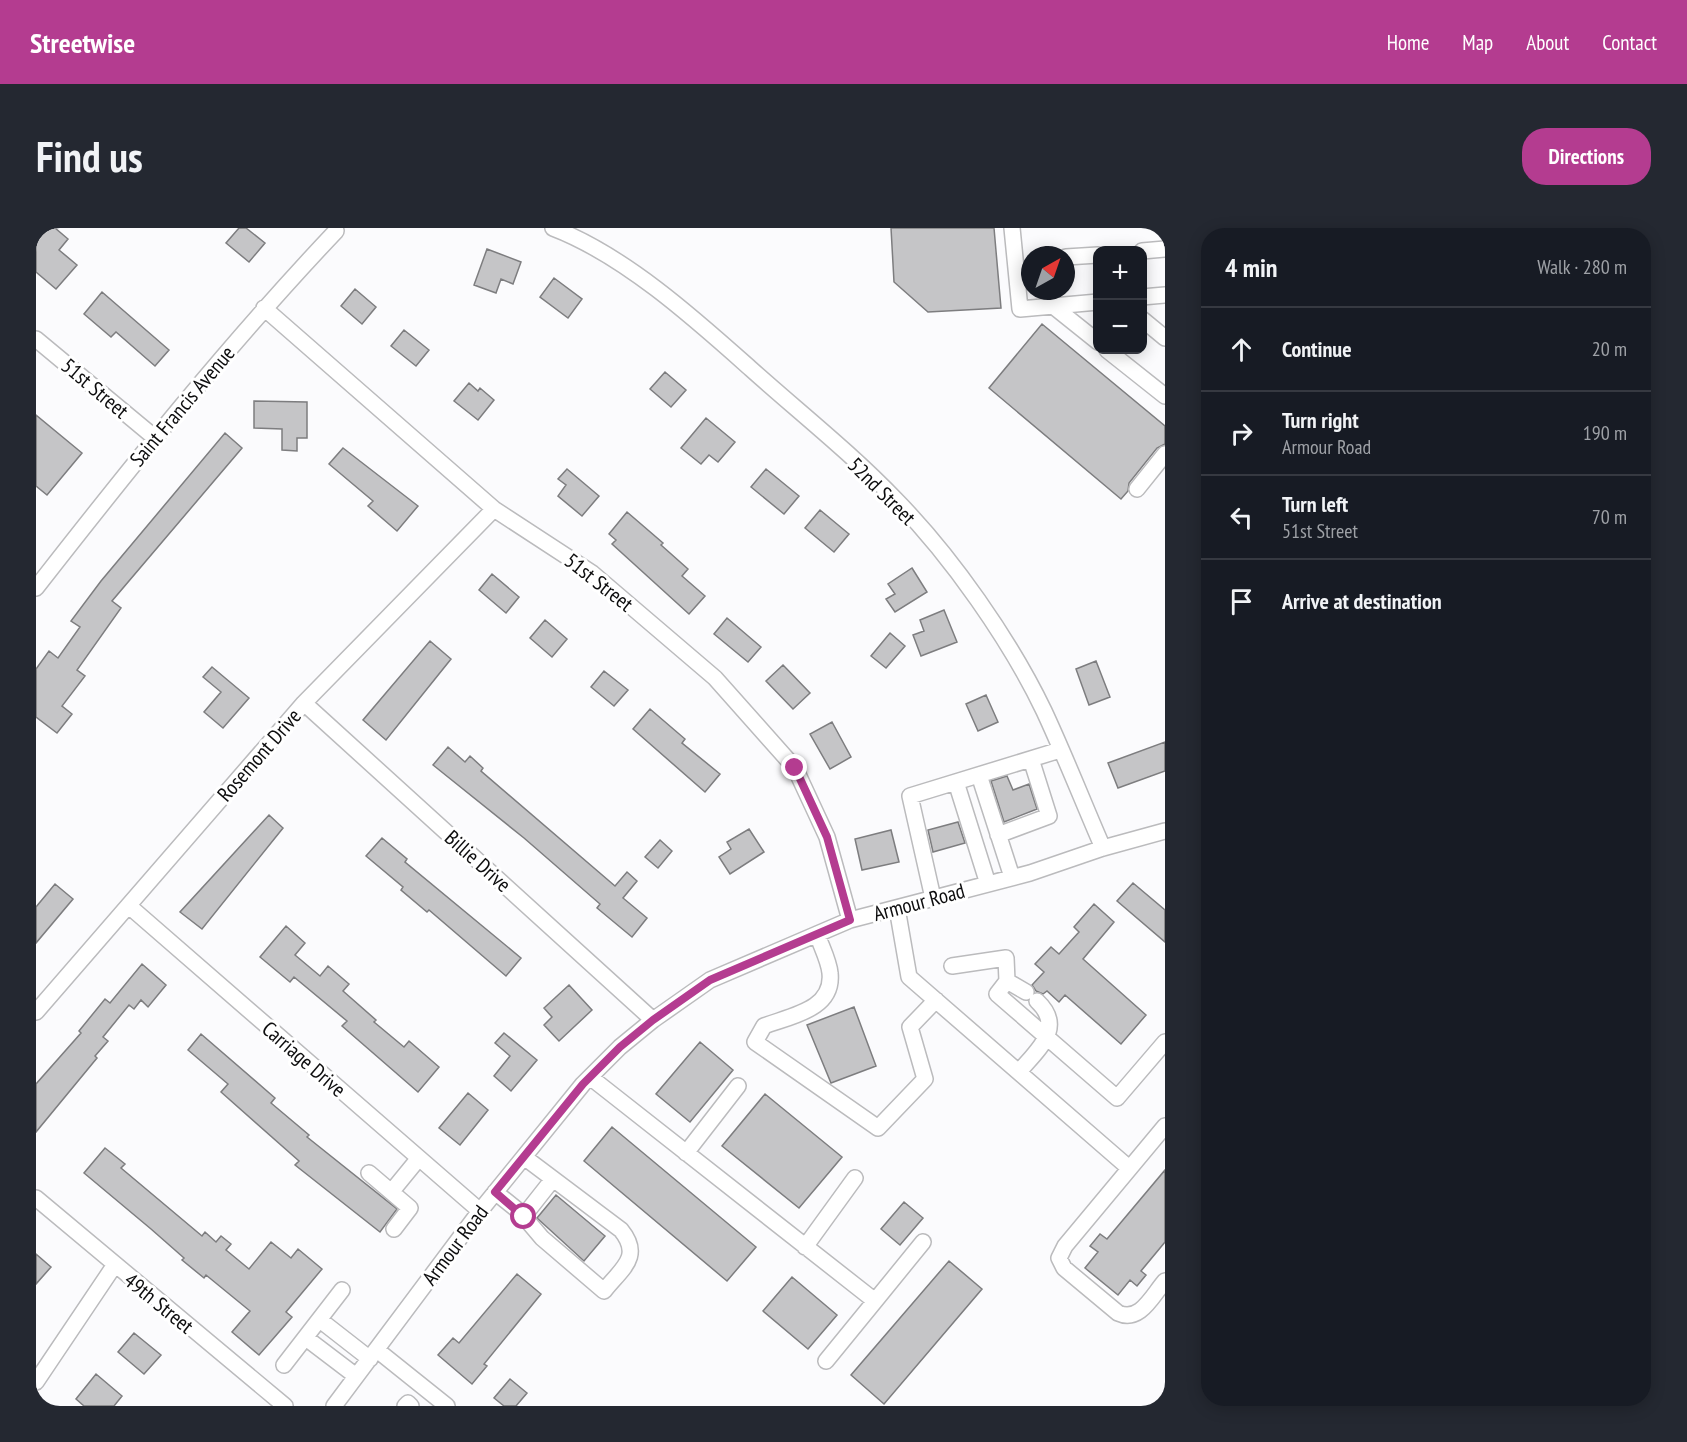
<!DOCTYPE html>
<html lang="en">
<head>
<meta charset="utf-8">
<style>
  :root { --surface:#171b24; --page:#242831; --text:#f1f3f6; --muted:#9ea1a6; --line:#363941; --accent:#b43c90 }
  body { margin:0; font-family:"PT Sans Narrow",sans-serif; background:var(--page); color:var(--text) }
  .controls { position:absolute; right:18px; top:18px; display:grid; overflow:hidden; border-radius:12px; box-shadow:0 3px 15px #0003 }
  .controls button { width:54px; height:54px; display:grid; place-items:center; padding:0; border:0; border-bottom:2px solid var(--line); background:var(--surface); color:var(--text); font:30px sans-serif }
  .compass { position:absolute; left:985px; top:18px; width:54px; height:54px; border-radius:50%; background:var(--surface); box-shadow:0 3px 15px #0003; rotate:40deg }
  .stop { position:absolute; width:18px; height:18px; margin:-14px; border:4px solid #b43c90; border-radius:50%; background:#fff }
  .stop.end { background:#b43c90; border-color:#fff; box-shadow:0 2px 6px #0008 }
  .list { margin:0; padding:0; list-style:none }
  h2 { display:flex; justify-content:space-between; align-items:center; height:78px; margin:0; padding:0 24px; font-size:26px }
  h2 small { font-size:20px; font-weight:400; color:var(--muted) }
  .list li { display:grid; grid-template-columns:39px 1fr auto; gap:18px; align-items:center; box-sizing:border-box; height:84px; padding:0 24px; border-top:2px solid var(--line) }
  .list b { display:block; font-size:22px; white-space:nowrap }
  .list p { margin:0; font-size:20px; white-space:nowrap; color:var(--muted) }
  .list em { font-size:20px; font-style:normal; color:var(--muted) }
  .icon { flex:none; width:33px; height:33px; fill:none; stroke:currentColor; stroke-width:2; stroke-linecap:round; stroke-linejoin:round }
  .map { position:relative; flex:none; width:1129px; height:1178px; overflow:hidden; border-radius:24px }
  header { display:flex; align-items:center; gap:36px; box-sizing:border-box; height:84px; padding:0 30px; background:var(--accent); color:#fff }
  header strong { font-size:28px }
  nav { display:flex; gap:33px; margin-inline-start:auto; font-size:21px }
  .intro { display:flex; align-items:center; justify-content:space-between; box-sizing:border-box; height:144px; padding:0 36px }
  h1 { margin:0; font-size:42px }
  .button { padding:15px 27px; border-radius:24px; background:var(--accent); color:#fff; font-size:21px; font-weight:700 }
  main { display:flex; gap:36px; padding:0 36px }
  aside { flex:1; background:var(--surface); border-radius:24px; box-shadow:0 3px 15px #0003 }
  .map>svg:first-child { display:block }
  .building { fill:#c5c5c7; stroke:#7d7d7f; stroke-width:1.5 }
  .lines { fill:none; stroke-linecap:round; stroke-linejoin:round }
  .minor-casing { stroke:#bbbbbd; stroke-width:18 }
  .minor { stroke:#fff; stroke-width:15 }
  .route { stroke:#b43c90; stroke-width:8 }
  .labels { text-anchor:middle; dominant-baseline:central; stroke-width:6; stroke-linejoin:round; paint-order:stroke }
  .street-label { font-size:21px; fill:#0d0d0e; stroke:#fff }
</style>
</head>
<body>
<header>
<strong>Streetwise</strong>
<nav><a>Home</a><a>Map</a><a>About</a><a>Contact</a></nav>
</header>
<div class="intro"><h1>Find us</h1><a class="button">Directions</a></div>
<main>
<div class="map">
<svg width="1129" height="1178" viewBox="0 0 1129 1178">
  <rect width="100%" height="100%" fill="#fbfbfd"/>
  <path class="building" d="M8,0h11l13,11 -9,11 18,15 -21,24 -20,-17v-34z
    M203,0h7l19,15 -16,19 -23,-19z
    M855,0h103l7,80 -73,4 -34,-30z
    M451,21l34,13 -8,22 -12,-5 -5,14 -22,-8z
    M518,50l28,21 -14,19 -28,-21z
    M319,61l21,18 -14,17 -21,-18z
    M66,64l67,58 -14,16 -39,-34 -5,5 -27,-23z
    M1006,96l123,102v18l-8,4 -28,35 -1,8 -7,8 -132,-111z
    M368,102l25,20 -13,16 -25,-20z
    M629,144l21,18 -15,17 -21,-18z
    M433,155l9,8 2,-3 14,12 -16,20 -24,-19z
    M218,173l53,1v36h-10v13l-15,-1v-21l-28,-1z
    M0,187l46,38 -35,42 -11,-9z
    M670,190l29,24 -17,20 -9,-7 -8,9 -20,-16z
    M189,205l17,15 -130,153 9,7 -44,62 8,6 -23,30 10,8 -15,19 -21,-16v-48l13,-18 9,7 22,-31 -9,-6 30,-40z
    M307,220l75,58 -21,25 -29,-25 5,-5 -44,-37z
    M531,241l32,27 -17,20 -24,-20 8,-11 -8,-6z
    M730,241l33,27 -15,18 -33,-27z
    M784,282l29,24 -15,18 -29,-24z
    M591,284l36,31 -2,2 27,24 -6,7 23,20 -16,18 -77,-70 4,-4 -7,-6z
    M876,340l15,24 -32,20 -9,-13 9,-5 -7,-10z
    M456,346l27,23 -13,16 -27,-23z
    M908,382l13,32 -36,14 -8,-21 11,-4 -4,-11z
    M691,390l34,29 -13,15 -34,-28z
    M509,392l22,19 -15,18 -22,-19z
    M854,405l15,13 -19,22 -15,-12z
    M394,413l21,18 -65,81 -23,-20z
    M1060,433l14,36 -21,8 -13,-36z
    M747,437l27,28 -17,16 -27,-28z
    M176,439l37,31 -26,30 -19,-16 17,-20 -18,-15z
    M568,443l24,19 -14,16 -23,-19z
    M950,467l12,27 -20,9 -12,-27z
    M614,481l35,30 -3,4 38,31 -15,18 -72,-63z
    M796,494l19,35 -21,12 -20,-35z
    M1129,514v29l-47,17 -10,-25z
    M412,519l17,15 5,-6 13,12 -2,3 134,115 12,-14 10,9 -14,17 24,20 -15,19 -35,-29 3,-4 -76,-66 -91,-73z
    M971,548l6,14 16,-6 8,25 -33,13 -13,-41z
    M233,587l14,13 -81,101 -22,-17z
    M922,594l7,21 -32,9 -5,-22z
    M713,601l15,23 -34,22 -11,-17 12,-8 -4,-7z
    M855,602l8,32 -37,8 -7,-31z
    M346,610l25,21 -2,3 116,96 -15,18 -77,-66 -2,2 -26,-22 2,-3 -37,-31z
    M624,612l12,11 -14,17 -13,-11z
    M1097,655l32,27v32l-48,-41z
    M19,656l18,15 -37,44v-36z
    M1058,676l20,18 -31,37 63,56 -25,29 -56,-49 -6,7 -12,-11 -4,3 -7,-3 -4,-6 12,-13 -9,-8 16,-17 8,7 20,-22 -5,-5z
    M250,698l19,17 -10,12 25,21 8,-10 21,18 -6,7 33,29 -2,2 30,25 5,-6 30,26 -21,25 -76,-66 5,-5 -53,-44 -4,5 -30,-25z
    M106,736l24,21 -18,22 -7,-7 -7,9 -5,-4 -26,32 5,4 -13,15 2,2 -61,74v-48l45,-51 -2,-2 26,-32 5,4z
    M533,757l23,25 -33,31 -15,-16 8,-8 -8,-9z
    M818,779l22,59 -45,17 -24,-58z
    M468,805l33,27 -26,31 -17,-15 16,-20 -15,-13z
    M165,806l74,64 -4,5 38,32 -2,2 90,72 -17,23 -85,-67 4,-4 -78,-69 7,-8 -40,-34z
    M664,814l33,28 -43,52 -34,-28z
    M432,865l20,17 -28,35 -21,-17z
    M729,866l77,63 -43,51 -77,-62z
    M576,899l144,120 -29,34 -143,-120z
    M69,920l20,16 -4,4 81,68 3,-4 11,10 5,-6 10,8 -5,6 23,19 22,-27 20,16 7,-9 24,20 -36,43 6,5 -33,38 -27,-23 18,-21 -44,-36 -2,3 -22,-18 2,-2 -33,-29 -67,-56z
    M1129,942v72l-24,29 5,4 -9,11 -7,-6 -12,15 -33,-27 13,-16 -8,-6 10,-12 7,5z
    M520,967l49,41 -21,25 -47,-43z
    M868,974l19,16 -23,27 -19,-16z
    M0,1026l15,13 -15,17z
    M913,1033l33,28 -98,115 -33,-29z
    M481,1046l24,20 -57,70 3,2 -15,18 -34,-29 15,-17 6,5z
    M756,1049l45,38 -29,34 -45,-38z
    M98,1105l27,22 -17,19 -26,-22z
    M60,1146l26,22 -8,10h-30l-8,-7z
    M474,1151l17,14 -11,13h-12l-10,-8z"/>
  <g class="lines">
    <g class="minor-casing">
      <path id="minor" d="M517,0c71,27 142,91 198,141 48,43 100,84 145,131 55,56 114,140 148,211 21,45 39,91 59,137
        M976,0l8,81 78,-7
        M1106,23l23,-2
        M1030,29l32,-2
        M1106,69l23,-2
        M1017,78l45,36
        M228,80l230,201 98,64 123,105 80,90 32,69 23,83
        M1106,91l23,19
        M0,111l118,98
        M1071,122l58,46
        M1101,261l28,-35
        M0,360c96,-123 193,-244 300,-357
        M268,475l349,317
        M943,547l33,102
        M920,554l32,102
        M962,607l51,-19 -18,-57
        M897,670l-23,-102 150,-46
        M93,678l351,305
        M861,680l12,69 220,191
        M781,706c4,12 12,27 13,39 4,37 -40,43 -66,53l-9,16 123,86 47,-49 -15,-52 26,-27
        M916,738l54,-8 1,23 -10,13 120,104 48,-56
        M971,753l19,11
        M0,784l268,-309 190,-194
        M983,844c18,-22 47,-44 18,-71
        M554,849l285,224 48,-59
        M1129,898l-100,120 -6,12 5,10 54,45c22,10 34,-17 47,-32
        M650,925l52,-67
        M333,945l41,35 -16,21
        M356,963l27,-33
        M459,964l25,20 22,26 62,53c17,-22 39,-34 17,-61l-97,-73
        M0,970l249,208
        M487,989l30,-38
        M769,1019l50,-69
        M284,1092l50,39
        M270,1110l50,38
        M341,1122l70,56
        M790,1133l49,-60
        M248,1137l58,-75
        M0,1154l78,-116
        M298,1178l146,-195 103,-127 37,-37 33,-27 57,-40 140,-60 180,-47 73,-25 62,-17
        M369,1178l3,-3 3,3"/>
    </g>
    <use href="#minor" class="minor"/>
  </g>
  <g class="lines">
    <path class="route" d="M488,989l-29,-25 88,-108 37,-37 33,-27 57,-40 140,-60 -23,-83 -32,-69"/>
  </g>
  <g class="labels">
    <g class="street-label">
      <text transform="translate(59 160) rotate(40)">51st Street</text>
      <text transform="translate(146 178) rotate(-50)">Saint Francis Avenue</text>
      <text transform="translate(846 263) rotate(45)">52nd Street</text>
      <text transform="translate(563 354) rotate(38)">51st Street</text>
      <text transform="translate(223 527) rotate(-49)">Rosemont Drive</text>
      <text transform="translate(442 633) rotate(42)">Billie Drive</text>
      <text transform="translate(883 674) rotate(-15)">Armour Road</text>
      <text transform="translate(268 831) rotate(41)">Carriage Drive</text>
      <text transform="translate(419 1017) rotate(-53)">Armour Road</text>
      <text transform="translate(123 1075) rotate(39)">49th Street</text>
    </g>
  </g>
</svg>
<div class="controls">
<button>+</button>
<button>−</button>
</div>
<svg class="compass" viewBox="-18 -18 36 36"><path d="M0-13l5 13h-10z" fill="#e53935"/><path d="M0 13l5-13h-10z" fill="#9ea1a6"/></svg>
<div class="stop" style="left:488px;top:989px"></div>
<div class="stop end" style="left:759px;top:540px"></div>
</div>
<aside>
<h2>4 min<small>Walk · 280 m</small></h2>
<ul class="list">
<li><svg class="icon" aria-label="ahead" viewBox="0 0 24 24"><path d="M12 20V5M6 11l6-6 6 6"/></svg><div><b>Continue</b></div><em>20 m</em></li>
<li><svg class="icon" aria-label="right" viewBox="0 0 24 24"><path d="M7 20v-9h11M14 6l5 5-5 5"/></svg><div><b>Turn right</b><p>Armour Road</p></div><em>190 m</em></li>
<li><svg class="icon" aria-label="left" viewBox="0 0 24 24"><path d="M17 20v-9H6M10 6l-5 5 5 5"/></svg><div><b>Turn left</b><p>51st Street</p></div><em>70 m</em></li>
<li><svg class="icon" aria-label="arrive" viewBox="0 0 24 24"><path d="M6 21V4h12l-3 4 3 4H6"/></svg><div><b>Arrive at destination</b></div></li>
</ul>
</aside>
</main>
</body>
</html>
